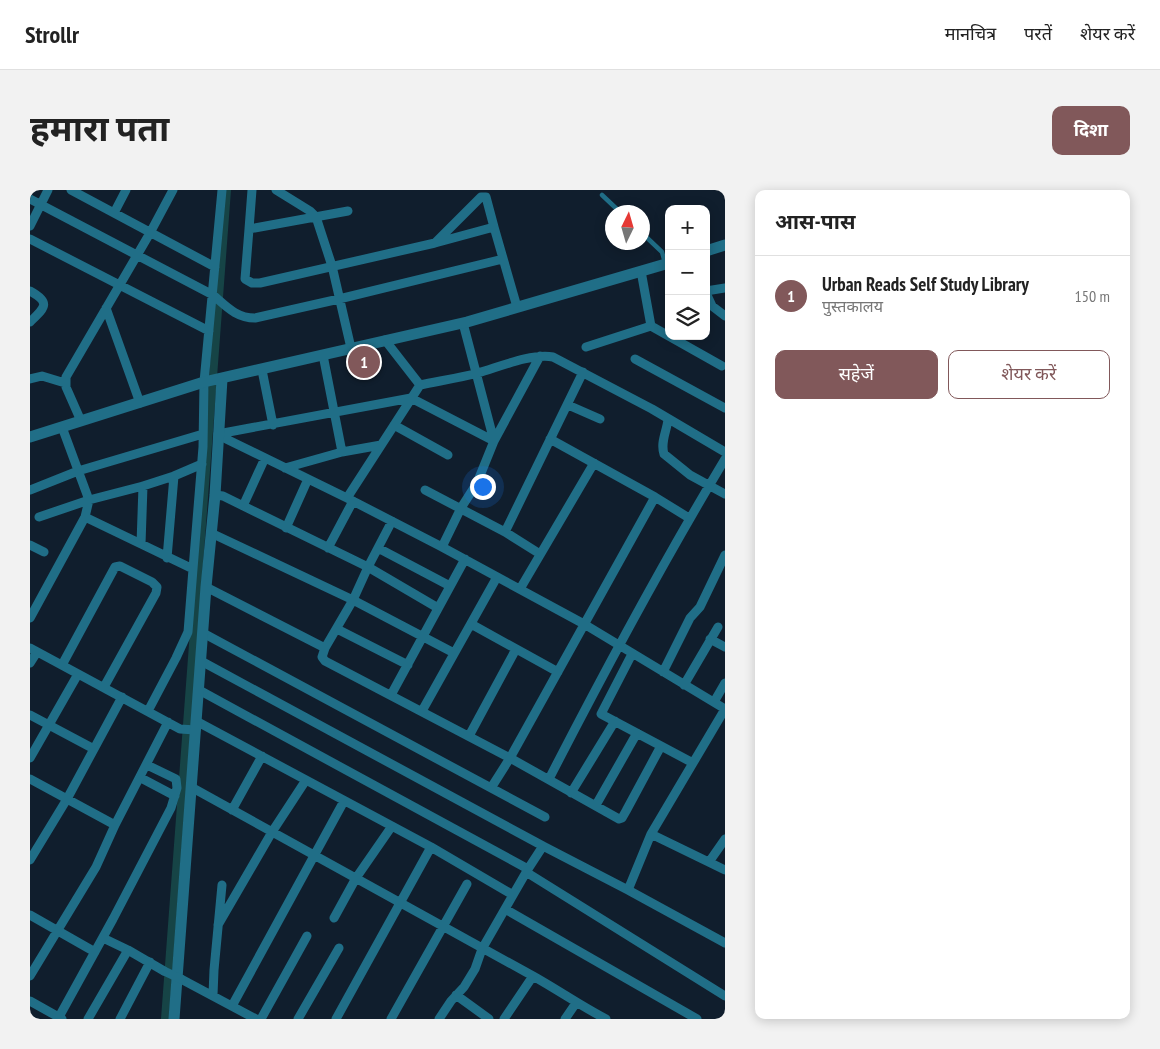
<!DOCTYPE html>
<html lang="hi">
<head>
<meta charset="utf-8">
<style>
  :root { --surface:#fff; --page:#f2f2f2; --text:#222; --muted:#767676; --line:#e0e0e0; --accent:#81585a }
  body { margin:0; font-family:"PT Sans Narrow","Noto Sans Devanagari",sans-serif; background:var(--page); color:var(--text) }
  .controls { position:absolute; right:15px; top:15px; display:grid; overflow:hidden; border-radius:10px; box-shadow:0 2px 12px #0003 }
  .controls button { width:45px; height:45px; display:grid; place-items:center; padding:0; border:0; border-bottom:1px solid var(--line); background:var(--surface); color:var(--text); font:25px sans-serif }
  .compass { position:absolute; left:575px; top:15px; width:45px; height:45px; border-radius:50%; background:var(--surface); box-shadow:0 2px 12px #0003; rotate:5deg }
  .you { position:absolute; left:452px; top:296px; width:18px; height:18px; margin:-12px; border:4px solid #fff; border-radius:50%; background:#1a73e8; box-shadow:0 0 0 8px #1a73e833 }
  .badge { display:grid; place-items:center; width:32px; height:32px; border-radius:50%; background:var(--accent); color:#fff; font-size:16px; font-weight:700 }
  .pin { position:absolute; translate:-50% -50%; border:2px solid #fff; box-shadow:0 1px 5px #0006 }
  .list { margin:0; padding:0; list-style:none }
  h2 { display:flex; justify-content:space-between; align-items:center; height:65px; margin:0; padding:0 20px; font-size:21px }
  h2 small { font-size:16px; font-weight:400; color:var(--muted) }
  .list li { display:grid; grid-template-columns:32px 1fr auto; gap:15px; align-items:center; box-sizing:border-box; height:80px; padding:0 20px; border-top:1px solid var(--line) }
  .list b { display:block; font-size:19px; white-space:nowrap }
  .list p { margin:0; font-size:16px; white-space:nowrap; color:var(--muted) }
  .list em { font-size:16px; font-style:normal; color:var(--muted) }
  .actions { display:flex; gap:10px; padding:15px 20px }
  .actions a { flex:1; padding:11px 0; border:1px solid var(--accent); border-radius:10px; text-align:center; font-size:18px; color:var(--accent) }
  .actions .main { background:var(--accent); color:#fff }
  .icon { flex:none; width:28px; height:28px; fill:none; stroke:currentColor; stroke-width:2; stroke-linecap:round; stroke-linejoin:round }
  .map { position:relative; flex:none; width:695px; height:829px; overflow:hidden; border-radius:10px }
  header { display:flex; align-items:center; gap:30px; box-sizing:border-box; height:70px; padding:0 25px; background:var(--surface); border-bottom:1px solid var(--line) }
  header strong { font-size:24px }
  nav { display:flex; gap:28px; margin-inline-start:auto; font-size:18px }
  .intro { display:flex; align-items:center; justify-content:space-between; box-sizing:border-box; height:120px; padding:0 30px }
  h1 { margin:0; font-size:35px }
  .button { padding:12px 22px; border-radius:10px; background:var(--accent); color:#fff; font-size:18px; font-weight:700 }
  main { display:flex; gap:30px; padding:0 30px }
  aside { flex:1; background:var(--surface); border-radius:10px; box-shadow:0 2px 12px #0003 }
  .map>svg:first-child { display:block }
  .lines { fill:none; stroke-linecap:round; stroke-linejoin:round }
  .canal { stroke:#164446; stroke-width:8 }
  .building { fill:#7a89db; filter:url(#shadow) }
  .service { stroke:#206e87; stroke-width:4.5 }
  .minor { stroke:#206e87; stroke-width:9 }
  .tertiary { stroke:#206e87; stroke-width:11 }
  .minor-bridge { stroke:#206e87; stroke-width:9 }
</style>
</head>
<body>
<header>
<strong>Strollr</strong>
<nav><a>मानचित्र</a><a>परतें</a><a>शेयर करें</a></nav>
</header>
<div class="intro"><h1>हमारा पता</h1><a class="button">दिशा</a></div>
<main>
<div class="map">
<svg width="695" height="829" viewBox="0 0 695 829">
  <defs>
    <filter id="shadow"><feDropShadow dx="2" dy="2" stdDeviation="0" flood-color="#0009"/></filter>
  </defs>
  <rect width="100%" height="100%" fill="#101e2d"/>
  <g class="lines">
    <path class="canal" d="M135,829l62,-829"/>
  </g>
  <path class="building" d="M339,162l3,18 -13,2 -3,-18z"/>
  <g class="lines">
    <path class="service" d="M572,5l18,17
      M612,43l20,19 3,11"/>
    <path class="minor" d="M41,0l144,77
      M222,0l-3,39 99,-18
      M246,0l34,21 6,6 16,49 19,82
      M0,9l183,96c13,11 23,23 42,23l84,-19 164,-40
      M84,23l12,-23
      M0,36l18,-36
      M464,37l23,80
      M219,39l-4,50 7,4h8l175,-40 59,-16 -8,-30h-5l-46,46
      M0,49l179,92
      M0,101c22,12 14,17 0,31
      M676,101l19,-3
      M676,103l6,13 13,10
      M76,118l34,95
      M621,136l71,40
      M556,157l65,-21 -10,-55
      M605,169l90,49
      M232,180l11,55
      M0,189l12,-3 23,7
      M390,195c19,-4 39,-7 58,-12 21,-6 54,-20 75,-16l99,52 73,43
      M538,215l32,14
      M638,229c-1,12 -8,23 -4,35l26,21 35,19
      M51,231l-15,-34v-10l84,-144 23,-43
      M364,235l54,30
      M188,244l193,-36 83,43 46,-85
      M188,245l129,63 95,49 19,-39 16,-25 17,-42 -31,-118
      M520,249l105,58 34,21
      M312,262l39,-7
      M255,278l57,-16 -19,-97
      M144,286l28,-12
      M0,300l48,-19 125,-37
      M395,300l80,42 78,-160
      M185,305l8,1 145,71 -15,33 -28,48 -3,9 3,4 185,97 109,61 3,-1 4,-7 35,-65
      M317,308l73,-113 -35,-45
      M213,316l22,-48
      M9,327l50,-17 54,-14 31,-10 -7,82
      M55,327l108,52 -5,63 -12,26 -28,53
      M362,331l-24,46 70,41
      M256,338l22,-49
      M475,342l35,22
      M181,343l142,67 101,53
      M111,354l2,-58
      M0,355l14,7
      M412,357l142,77 141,85
      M298,358l25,-47
      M348,358l72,38
      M163,379l10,-122 1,-65 18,-192
      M176,397l119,61
      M490,399l74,-126
      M0,428l55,-101 4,-17 -27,-73
      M441,434l87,48
      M307,439l71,36
      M173,443l342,184
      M680,449l15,8
      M0,458l150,81 16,1
      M602,464l-31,60 92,49 -42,71 74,36
      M171,471l342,185 -15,23
      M0,473l7,-11
      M32,475l53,-98 5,-1 32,16 5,5 -1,6 -52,94
      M633,482l27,-54 10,-11 25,-52
      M654,495l34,-58
      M361,505l74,-136
      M684,512l11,-19
      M392,521l75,-134
      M0,525l64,34
      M166,531l235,126 82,48 15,-26 -329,-179
      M439,546l47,-87
      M0,568l48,-84
      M663,573l32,-54
      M111,588l34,18
      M0,589l85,46
      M519,589c56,-109 113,-215 176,-320
      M161,597l342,189 -29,43
      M461,598l19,-30 145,-261
      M541,603l44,-72
      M566,615l41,-72
      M202,620l30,-54
      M513,656l85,44 97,53
      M0,670l37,-61 55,-102
      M679,672l16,-23
      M496,682l199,124
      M598,700l23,-56
      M475,719l192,110
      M0,725l65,37
      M304,728l22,-40 36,-52
      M188,735l54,-93 34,-52
      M73,748l25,12
      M0,786l66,-109 19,-42 53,-103
      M503,786c25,14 48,30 73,43
      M151,789l75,40
      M183,805l1,-25 8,-85
      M426,805l33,24
      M0,811l32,18
      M202,816l112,-205
      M29,827l54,-98 58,-111 6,-20 -1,-9 -29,-14
      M58,829l40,-69 36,21
      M90,829l30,-57
      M231,829l46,-83
      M268,829l41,-71
      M306,829l95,-172
      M361,829l76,-135
      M409,829l12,-18 13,-14 11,-18 7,-20 31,-54
      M535,829l11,-16"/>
    <path class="tertiary" d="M676,61l19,-6
      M0,247l174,-55 263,-60 202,-59
      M144,829l32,-432 9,-92 7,-116"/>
    <path class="minor-bridge" d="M134,781l17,8"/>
  </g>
</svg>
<div class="controls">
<button>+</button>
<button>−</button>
<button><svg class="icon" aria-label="layers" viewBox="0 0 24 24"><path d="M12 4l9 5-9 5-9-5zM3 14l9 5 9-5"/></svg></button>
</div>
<svg class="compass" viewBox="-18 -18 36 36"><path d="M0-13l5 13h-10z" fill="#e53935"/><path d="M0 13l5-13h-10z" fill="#767676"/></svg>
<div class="you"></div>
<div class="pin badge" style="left:334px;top:172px">1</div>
</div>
<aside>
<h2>आस-पास<small></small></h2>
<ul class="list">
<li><span class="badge">1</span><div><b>Urban Reads Self Study Library</b><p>पुस्तकालय</p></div><em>150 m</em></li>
</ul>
<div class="actions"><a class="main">सहेजें</a><a>शेयर करें</a></div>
</aside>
</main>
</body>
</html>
